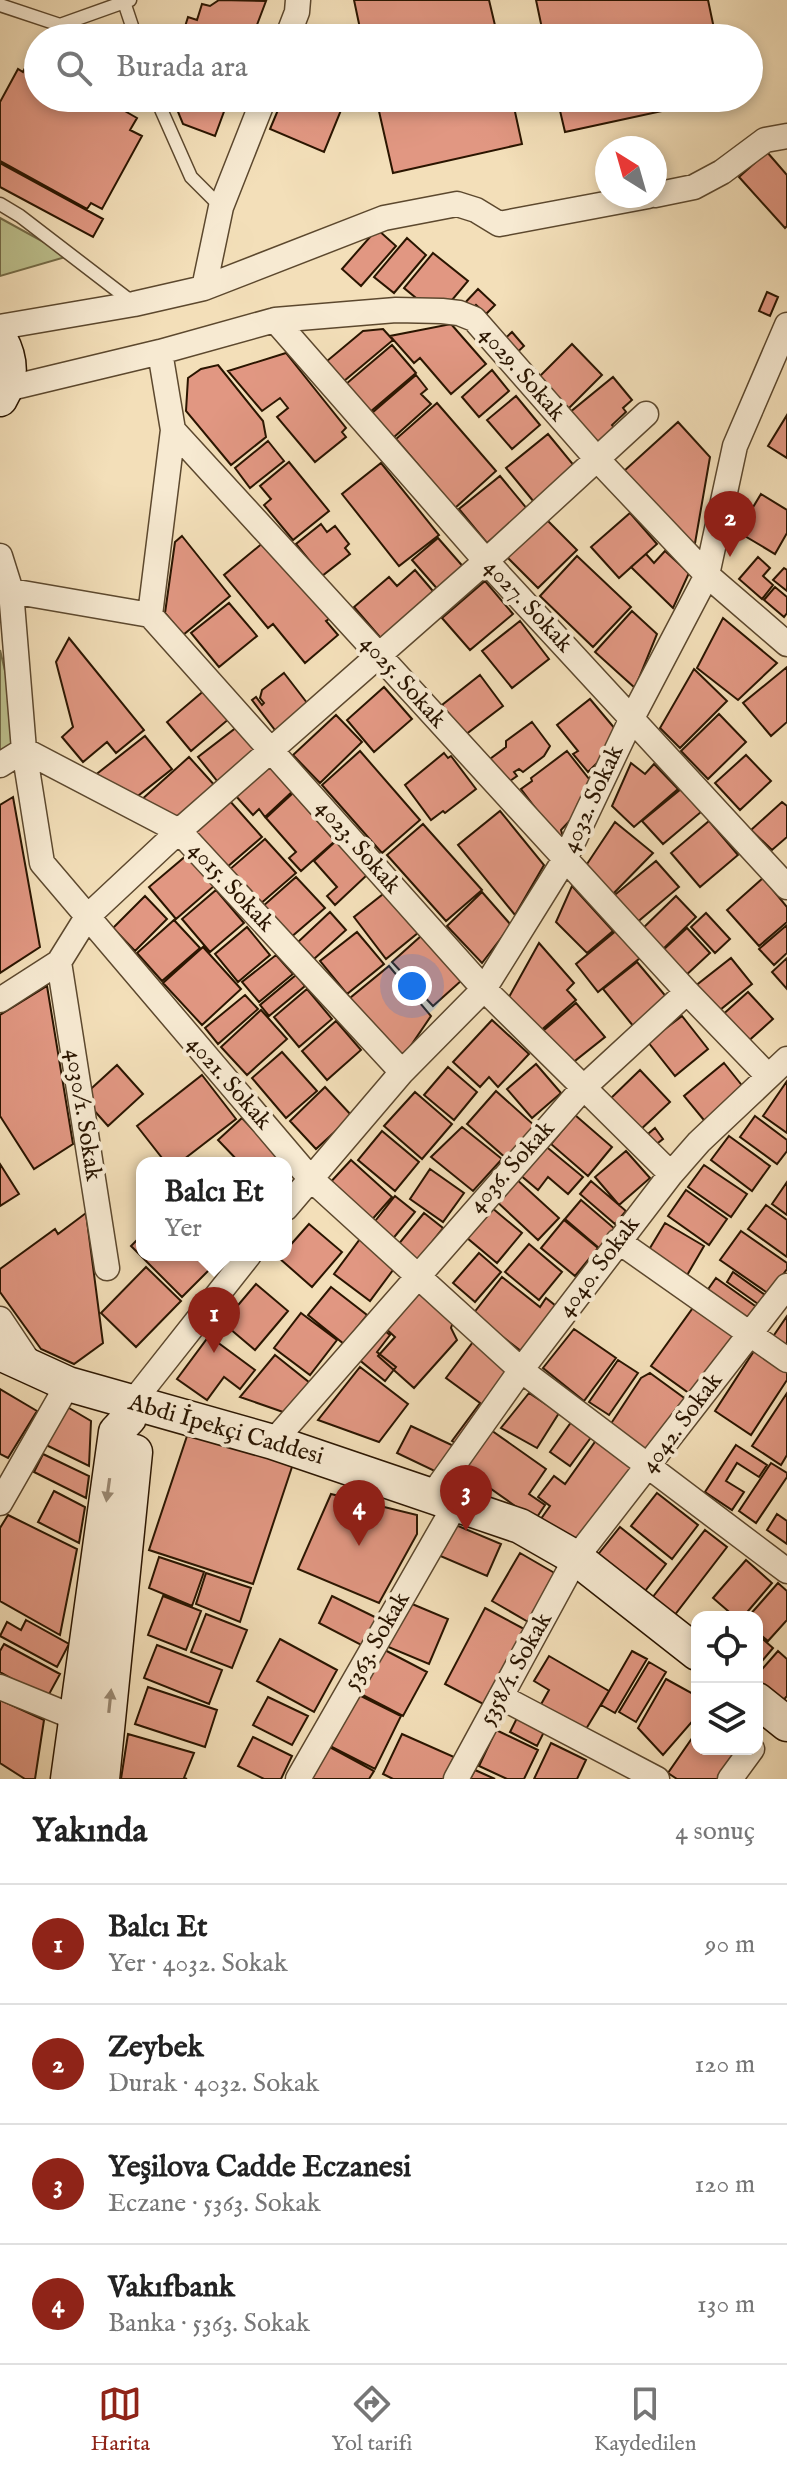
<!DOCTYPE html>
<html lang="tr">
<head>
<meta charset="utf-8">
<style>
  :root { --surface:#fff; --page:#f2f2f2; --text:#222; --muted:#767676; --line:#e0e0e0; --accent:#8f2418 }
  body { margin:0; font-family:"IM FELL English",serif; background:var(--page); color:var(--text) }
  .controls { position:absolute; right:24px; bottom:24px; display:grid; overflow:hidden; border-radius:16px; box-shadow:0 4px 12px #0003 }
  .controls button { width:72px; height:72px; display:grid; place-items:center; padding:0; border:0; border-bottom:2px solid var(--line); background:var(--surface); color:var(--text); font:40px sans-serif }
  .compass { position:absolute; left:595px; top:136px; width:72px; height:72px; border-radius:50%; background:var(--surface); box-shadow:0 4px 12px #0003; rotate:323deg }
  .you { position:absolute; left:412px; top:986px; width:28px; height:28px; margin:-20px; border:6px solid #fff; border-radius:50%; background:#1a73e8; box-shadow:0 0 0 12px #1a73e833 }
  .badge { display:grid; place-items:center; width:52px; height:52px; border-radius:50%; background:var(--accent); color:#fff; font-size:26px; font-weight:700 }
  .pin { position:absolute; translate:-50% -66px; filter:drop-shadow(0 2px 4px #0008) }
  .pin::after { content:''; position:absolute; top:42px; width:28px; height:24px; background:inherit; clip-path:polygon(0 0,100% 0,50% 100%) }
  .popup { position:absolute; left:136px; top:1157px; width:156px; height:104px; box-sizing:border-box; display:grid; place-content:center; border-radius:16px; background:var(--surface); filter:drop-shadow(0 2px 6px #0005); font-size:26px; white-space:nowrap; color:var(--muted) }
  .popup b { font-size:30px; color:var(--text) }
  .popup::after { content:''; position:absolute; left:50%; top:100%; margin-left:-16px; border:16px solid transparent; border-top-color:var(--surface) }
  .list { margin:0; padding:0; list-style:none }
  h2 { display:flex; justify-content:space-between; align-items:center; height:104px; margin:0; padding:0 32px; font-size:34px }
  h2 small { font-size:26px; font-weight:400; color:var(--muted) }
  .list li { display:grid; grid-template-columns:52px 1fr auto; gap:24px; align-items:center; box-sizing:border-box; height:120px; padding:0 32px; border-top:2px solid var(--line) }
  .list b { display:block; font-size:30px; white-space:nowrap }
  .list p { margin:0; font-size:26px; white-space:nowrap; color:var(--muted) }
  .list em { font-size:26px; font-style:normal; color:var(--muted) }
  .icon { flex:none; width:44px; height:44px; fill:none; stroke:currentColor; stroke-width:2; stroke-linecap:round; stroke-linejoin:round }
  .map { position:relative; flex:none; width:787px; height:1779px; overflow:hidden }
  .search { position:absolute; background:var(--surface); box-shadow:0 4px 12px #0003; left:24px; right:24px; top:24px; height:88px; display:flex; align-items:center; gap:20px; box-sizing:border-box; padding:0 28px; border-radius:44px; color:var(--muted); font-size:30px }
  .sheet { height:584px; background:var(--surface) }
  nav { display:flex; justify-content:space-around; align-items:center; box-sizing:border-box; height:112px; border-top:2px solid var(--line); background:var(--surface); font-size:22px; color:var(--muted) }
  nav a { display:grid; justify-items:center; gap:4px }
  nav .on { color:var(--accent) }
  .map>svg:first-child { display:block }
  .green { fill:#bdc18e; stroke:#746b47; stroke-width:2 }
  .building { fill:#e19782; stroke:#2a1500; stroke-width:2 }
  .lines { fill:none; stroke-linecap:round; stroke-linejoin:round }
  .lane-casing { stroke:#5c482e; stroke-width:15 }
  .street-casing { stroke:#5c482e; stroke-width:27 }
  .secondary-casing { stroke:#2a1500; stroke-width:37 }
  .lane { stroke:#f7ead2; stroke-width:12 }
  .street { stroke:#f7ead2; stroke-width:24 }
  .secondary { stroke:#f7ead2; stroke-width:34 }
  .oneway { fill:#9b8a74 }
  .labels { text-anchor:middle; dominant-baseline:central; stroke-width:8; stroke-linejoin:round; paint-order:stroke }
  .street-label { font-size:24px; fill:#2a1500; stroke:#f7ead2 }
</style>
</head>
<body>
<div class="map">
<svg width="787" height="1779" viewBox="0 0 787 1779">
  <rect width="100%" height="100%" fill="#f3dfb9"/>
  <filter id="stains"><feTurbulence type="fractalNoise" baseFrequency=".0025" numOctaves="4"/><feColorMatrix values="0 0 0 0 .2 0 0 0 0 .09 0 0 0 0 .02 0 0 0 .5 -.17"/></filter>
  <radialGradient id="worn" r=".72"><stop offset=".6" stop-color="#630" stop-opacity="0"/><stop offset="1" stop-color="#630" stop-opacity=".3"/></radialGradient>
  <path class="green" d="M0,218l69,38 -69,20z
    M0,650l24,100 -24,12z"/>
  <path class="building" d="M219,0l47,1 -14,37h-92l3,-11 20,6 5,-16 9,3 5,-16 8,2z
    M354,0h135l9,38h-136z
    M536,0h172l8,38h-172z
    M27,64l11,6v28h64l35,20 -7,12 12,6 -40,73 -11,-6 -4,6 -87,-48v-59l18,-33 5,3z
    M178,98h51l-14,38 -32,-12 -7,-17z
    M283,98h63l-22,54 -54,-23z
    M376,98h136l10,46 -129,29z
    M557,98h156v2l-148,32z
    M767,152l20,23v51l-2,2 -46,-51z
    M0,163l103,56 -10,18 -93,-50z
    M377,229l19,17 -35,40 -19,-17z
    M407,238l19,17 -32,38 -20,-16z
    M433,253l35,28 -21,25 -20,1 -23,-19z
    M478,289l17,16 -9,9 -10,-9 -7,7 -7,-6z
    M767,292l11,5 -8,19 -11,-5z
    M451,324l35,40 -35,30 -31,-36 -6,5 -24,-27z
    M383,329l10,11 -49,41 -17,-20 36,-30z
    M512,332l12,14 -14,13 -12,-14z
    M572,344l30,31 -38,38 -30,-31z
    M392,345l24,28 -46,39 -24,-28z
    M286,353l60,75 -4,4 4,5 -31,25 -38,-45 11,-9 -8,-10 -18,13 -34,-40z
    M218,365l45,56 3,16 -35,28 -45,-54 2,-33 13,-9z
    M492,370l17,21 -30,26 -17,-20z
    M416,375l11,14 -6,5 10,10 -38,34 -21,-25z
    M613,377l19,23 -9,8 3,4 -14,13 3,4 -20,16 -26,-32z
    M516,396l24,29 -28,24 -25,-29z
    M437,403l59,68 -41,37 -59,-69z
    M787,415v43l-19,-12z
    M678,422l32,35 -16,92 -70,-78z
    M548,434l28,34 -42,34 -28,-34z
    M268,441l16,20 -34,27 -15,-20z
    M289,462l40,49 -36,29 -29,-35 7,-6 -11,-13z
    M381,463l58,72 -40,31 -57,-72z
    M500,476l28,34 -41,33 -28,-34z
    M761,494l26,16v23l-12,21 -37,-22z
    M630,513l27,31 -38,34 -28,-31z
    M542,515l35,35 -39,38 -35,-35z
    M321,524l6,8 8,-6 14,18 -4,4 5,6 -28,22 -26,-32z
    M182,536l48,60 -47,39 -18,-22 10,-71z
    M270,537l62,80 -6,4 12,14 -33,28 -32,-39 -5,4 -44,-53z
    M438,538l28,32 -26,22 -28,-32z
    M665,551l24,22 -16,35 -42,-41 15,-13 8,9z
    M577,556l54,51 -38,40 -53,-51z
    M758,557l12,11 -7,8 10,9 -11,14 -23,-20z
    M784,568l3,2v21l-14,-11z
    M415,570l23,27 -53,46 -31,-36 35,-30 8,9z
    M485,581l28,33 -43,36 -28,-32z
    M775,587l12,10v16l-3,4 -20,-17z
    M229,603l28,33 -38,31 -28,-34z
    M632,611l25,23 -22,54 -40,-36z
    M723,618l54,45 -39,37 -41,-32z
    M520,621l29,38 -37,29 -30,-37z
    M69,638l75,92 -28,23 -9,-11 -24,20 -21,-25 11,-10 -17,-65z
    M787,667v55l-16,14 -28,-33z
    M694,669l33,32 -47,47 -20,-20z
    M284,673l27,35 -33,26 -26,-34 4,-3 6,8 2,-2 -4,-5 2,-8z
    M480,675l23,31 -38,29 -23,-30z
    M384,687l28,32 -38,33 -27,-32z
    M206,689l24,29 -39,33 -24,-29z
    M590,699l26,31 -14,28 -14,14 -15,-18 5,-3 -21,-26z
    M719,714l27,28 -38,37 -27,-28z
    M336,715l26,27 -42,41 -27,-28z
    M532,722l18,24 -6,10 -21,16 -4,-3 -5,3 3,4 -7,5 -20,-22 16,-12v-6z
    M237,727l19,25 -38,30 -20,-25z
    M145,736l27,33 -38,30 -45,-19z
    M360,751l60,69 -38,33 -60,-68z
    M567,751l26,33 -2,10 -13,9 -2,11 -15,16 3,10 -3,2 -40,-53 11,-8 -1,-3z
    M444,753l4,5 3,-2 25,33 -31,24 -2,-2 -12,9 -26,-35z
    M746,755l25,26 -31,29 -25,-27z
    M189,757l28,31 -36,32 -42,-18z
    M271,763l24,26 -30,28 -6,-8 -6,6 -18,-20z
    M631,763l14,11 9,-10 24,25 -44,38 -22,-21z
    M681,789l20,23 -38,32 -21,-23z
    M293,793l42,48 -34,30 -12,-13 7,-6 -30,-34z
    M13,797l27,150 -40,26v-168z
    M229,800l33,37 -36,31 -33,-36z
    M782,802l5,4v31l-15,13 -21,-20z
    M500,811l44,54 -29,50 -57,-70z
    M709,821l29,34 -38,32 -29,-34z
    M615,822l38,31 -43,44 -27,-27z
    M423,824l59,66 -36,31 -59,-66z
    M265,839l31,34 -37,32 -30,-35z
    M336,841l31,34 -32,30 -8,-9 10,-9 -23,-26z
    M187,855l27,31 -38,33 -27,-32z
    M656,861l23,26 -44,37 -24,-26z
    M296,877l29,31 -35,30 -28,-31z
    M763,878l24,29v15l-28,24 -32,-36z
    M572,886l41,45 -26,22 -31,-31z
    M216,890l28,33 -34,29 -28,-33z
    M387,891l32,41 -33,27 -32,-42z
    M482,892l29,33 -29,38 -35,-37z
    M145,896l22,23 -32,32 -22,-23z
    M676,896l20,21 -37,36 -20,-21z
    M330,912l16,18 -32,29 -16,-17z
    M706,913l24,26 -15,14 -24,-26z
    M174,920l26,28 -38,33 -25,-28z
    M787,925v28l-13,12 -15,-16z
    M247,927l23,28 -32,27 -23,-28z
    M687,928l23,25 -26,24 -23,-25z
    M617,930l23,28 -42,34 -22,-28z
    M357,932l27,32 -37,30 -27,-33z
    M421,936l41,44 -29,26 -41,-44z
    M539,943l35,40 -7,7 9,10 -37,32 -30,-35z
    M203,947l38,42 -39,36 -39,-42z
    M276,955l17,19 -34,28 -17,-20z
    M731,958l21,26 -37,30 -21,-27z
    M787,958v31l-15,-17z
    M637,962l32,38 -35,27 -31,-38z
    M389,966l42,50 -30,44 -51,-62z
    M296,975l9,11 -36,30 -9,-11z
    M47,986l26,158 -39,25 -34,-53v-101z
    M307,989l25,30 -33,28 -25,-30z
    M748,992l25,27 -28,25 -25,-27z
    M245,995l13,14 -40,35 -13,-16z
    M576,1003l29,34 -34,27 -28,-33z
    M261,1010l26,29 -40,36 -26,-28z
    M682,1016l26,33 -33,27 -27,-34z
    M492,1020l37,34 -31,33 -9,-10 -9,10 -27,-25z
    M336,1021l25,29 -34,30 -25,-29z
    M282,1052l35,39 -31,27 -34,-40z
    M724,1063l24,30 -40,32 -24,-29z
    M536,1064l25,29 -29,25 -25,-29z
    M117,1065l26,29 -35,32 -26,-29z
    M448,1067l29,25 -23,28 -30,-25z
    M640,1070l30,32 -31,29 -30,-31z
    M202,1075l34,44 -57,44h-13l-29,-37z
    M787,1081v52l-24,-17z
    M325,1087l27,29 -36,33 -26,-28z
    M496,1091l39,35 -28,33 -40,-35z
    M415,1092l37,32 -30,35 -38,-33z
    M575,1115l37,32 -24,29 -37,-32z
    M755,1116l32,24v11l-10,13 -37,-27z
    M242,1118l42,45h-44l-22,-23z
    M462,1127l40,32 -29,32 -42,-34z
    M655,1128l8,11 -13,10 -8,-10z
    M382,1131l37,31 -24,29 -37,-31z
    M729,1136l41,30 -18,25 -41,-31z
    M543,1144l40,33 -15,17 -20,-17 -10,13 -19,-16z
    M626,1151l24,27 -31,27 -24,-28z
    M351,1160l41,37 -23,26 -42,-37z
    M0,1164l19,30 -19,12z
    M704,1165l43,29 -16,23 -43,-30z
    M430,1169l34,24 -21,29 -33,-23z
    M514,1177l45,41 -21,22 -44,-41z
    M591,1181l35,30 -11,13 -35,-30z
    M787,1182v33l-15,-11z
    M686,1190l41,29 -18,26 -41,-29z
    M395,1196l20,16 -24,29 -19,-16z
    M581,1200l34,29 -16,19 -34,-29z
    M485,1202l37,31 -25,30 -37,-31z
    M766,1205l21,15v37l-39,-28z
    M86,1213l17,130 -29,21 -33,-15 -41,-57v-23l55,-40 3,5z
    M424,1213l19,15 -26,33 -20,-15z
    M564,1220l34,28 -23,28 -34,-28z
    M665,1223l39,23 -18,31 -39,-24z
    M309,1224l33,28 -30,35 -33,-29 7,-3v-5z
    M741,1231l46,32v6l-18,25 -49,-34z
    M142,1235v20h56l13,13 -29,29 -51,-51z
    M360,1239l36,27 -26,35 -36,-27z
    M529,1244l33,28 -23,28 -34,-28z
    M479,1253l22,19 -26,30 -22,-19z
    M146,1267l35,34 -45,46 -35,-34z
    M733,1272l32,23 -7,9 -31,-22z
    M502,1277l38,30 6,-9 10,8 -35,45 -48,-37z
    M716,1278l42,30 -11,17 -43,-30z
    M256,1284l32,27 -33,39 -32,-27z
    M331,1287l36,28 -23,29 -36,-29z
    M416,1289l37,33 -2,6 6,12 -43,48 -36,-32 17,-19 -12,-11z
    M695,1305l42,29 -44,62 -42,-30z
    M301,1313l36,27 -27,35 -36,-27z
    M787,1316v36l-17,-11z
    M381,1328l9,7 -13,17 19,15 -11,14 -28,-23z
    M574,1329l42,29 -32,43 -41,-33z
    M209,1336l46,34 -15,19 -16,-12 -17,23 -30,-21z
    M473,1342l41,30 -54,74 -8,-5 28,-38 -34,-25z
    M754,1351l33,21v8l-36,55 -36,-24z
    M275,1355l35,28 -24,30 -46,-16z
    M618,1360l20,13 -29,42 -20,-13z
    M360,1367l48,37 -29,38 -61,-22z
    M650,1373l37,27 -39,54 -37,-26 1,-6 29,-44z
    M0,1389l37,22 -29,47 -8,-4z
    M529,1393l30,20 -22,35 -36,-20z
    M787,1393v62l-6,10 -29,-19z
    M64,1405l27,16 -2,45 -47,-23z
    M572,1421l20,15 -22,30 -20,-14z
    M411,1426l45,21 -13,28 -46,-22z
    M488,1428l58,41 -17,25 16,11 -10,15 -75,-53z
    M189,1430l104,34 -40,120 -104,-34z
    M597,1439l37,26 -60,83 -36,-25 12,-17 -12,-9 16,-21 11,8z
    M736,1445l31,20 -8,12 -22,-14 -11,18 18,11 -12,18 -27,-18z
    M43,1454l46,22 -3,22 -52,-26z
    M771,1463l16,10v4l-31,46 -17,-12z
    M54,1491l31,16 -6,36 -41,-21z
    M657,1493l41,32 -26,34 -41,-33z
    M331,1494l86,21v19l-38,69 -81,-34z
    M777,1514l10,7v23l-20,-14z
    M8,1515l69,34 -17,86 -60,-34v-73z
    M451,1523l50,21 -14,32 -49,-21z
    M620,1527l46,37 -28,36 -46,-38z
    M705,1530l22,17 -60,78 -22,-18z
    M520,1553l38,22 -28,48 -38,-22z
    M159,1557l45,15 -12,34 -43,-18z
    M746,1560l26,23 -29,34h-8l-22,-19z
    M206,1573l45,15 -11,34 -44,-18z
    M778,1583l9,8v29l-19,21 -11,-9v-15h-9z
    M163,1596l38,15 -15,39 -38,-15z
    M332,1596l49,24 -14,28 -48,-25z
    M405,1601l43,18 -19,45 -43,-18z
    M485,1608l41,22 -39,76 -42,-22z
    M206,1614l41,16 -15,38 -41,-16z
    M26,1620l43,24 -12,23 -57,-31 7,-14 14,8z
    M757,1634l16,14 -11,13 -5,-4z
    M280,1639l57,31 -23,42 -57,-31z
    M4,1644l56,30 -13,24 -47,-26v-21z
    M157,1645l65,25 -13,34 -65,-26z
    M379,1647l48,25 -24,44 -48,-25z
    M632,1651l15,8 -32,54 -14,-8z
    M778,1651l9,8v37l-10,12 -20,-17v-16z
    M549,1656l60,35 -26,43 -44,-26 10,-18 -15,-9z
    M649,1662l17,10 -30,50 -17,-10z
    M666,1679l31,17v20l-34,39 -25,-27z
    M148,1687l69,23 -12,37 -70,-23z
    M351,1691l50,25 -26,53 -51,-26z
    M268,1697l40,19 -16,29 -39,-20z
    M0,1700l44,20 -9,59h-10l-25,-16z
    M520,1712l27,14 -10,20 -27,-14z
    M496,1730l42,20 -14,29h-17l-28,-13z
    M697,1731v18h44l-18,30h-46l-9,-6z
    M128,1734l66,19 -10,25 3,1h-66z
    M402,1734l52,23 -10,22h-51l-10,-5z
    M253,1737l39,19 -11,23h-17l-26,-13z
    M551,1743l35,17 -9,19h-43z
    M326,1745l48,26 -5,8h-61z
    M475,1770l20,9h-25z"/>
  <g class="lines">
    <g class="lane-casing">
      <path id="lane" d="M124,2l12,36
        M0,5l60,20 70,-25
        M156,98l35,79 30,30
        M0,204l20,12 112,86"/>
    </g>
    <g class="street-casing">
      <path id="street" d="M287,38l10,-26 1,-12
        M655,195l39,-8 28,-15 43,-32 22,-4
        M204,288l17,-81 43,-109
        M275,320l211,241 301,326
        M0,327l134,-23 70,-16 180,-70 73,-14 19,6 23,14 149,-28
        M160,352l13,78 514,562
        M6,389l154,-37 115,-32 121,-10 46,1 17,2 15,6 122,139 111,117 80,69
        M0,556l11,35 13,159 18,113 268,315 211,192 266,201
        M11,591l139,24 334,374 187,185
        M150,615l23,-185
        M0,765l24,-15 155,81 223,241
        M59,962l48,306
        M0,1000l59,-38 28,-45 92,-86 307,-270 160,-147
        M286,1208l116,-136 82,-83 81,-130 67,-141 75,-143 28,-129 52,-121
        M618,1241l169,119
        M0,1319l32,48
        M132,1403l117,-148
        M273,1442l311,-355 103,-95 81,84
        M433,1494l88,-124 150,-196 28,-32 88,-83
        M0,1503l68,-119
        M0,1687l76,31
        M501,1697l156,82
        M298,1779l159,-277
        M456,1779l120,-221 211,-272
        M730,1779l22,-30"/>
    </g>
    <g class="secondary-casing">
      <path id="secondary" d="M0,339c11,20 12,40 0,60
        M0,1353l68,31 205,58 247,84 56,32 121,95
        M757,1700l30,24
        M68,1779l48,-347 13,-14 3,-15
        M102,1779l33,-327"/>
    </g>
    <use href="#lane" class="lane"/>
    <use href="#street" class="street"/>
    <use href="#secondary" class="secondary"/>
  </g>
  <defs><path id="oneway-solid" d="M-6-.8H1V-3.2L6.5 0L1 3.2V.8H-6Z" transform="scale(2)"/></defs>
  <g class="oneway">
    <use href="#oneway-solid" transform="translate(108 1490) rotate(98)"/>
    <use href="#oneway-solid" transform="translate(110 1701) rotate(-84)"/>
  </g>
  <g class="labels">
    <g class="street-label">
      <text transform="translate(522 374) rotate(49)">4029. Sokak</text>
      <text transform="translate(528 606) rotate(47)">4027. Sokak</text>
      <text transform="translate(403 682) rotate(48)">4025. Sokak</text>
      <text transform="translate(593 799) rotate(-65)">4032. Sokak</text>
      <text transform="translate(358 847) rotate(49)">4023. Sokak</text>
      <text transform="translate(231 887) rotate(47)">4015. Sokak</text>
      <text transform="translate(229 1083) rotate(49)">4021. Sokak</text>
      <text transform="translate(83 1115) rotate(81)">4030/1. Sokak</text>
      <text transform="translate(512 1167) rotate(-48)">4036. Sokak</text>
      <text transform="translate(599 1267) rotate(-53)">4040. Sokak</text>
      <text transform="translate(682 1423) rotate(-53)">4042. Sokak</text>
      <text transform="translate(226 1430) rotate(16)">Abdi İpekçi Caddesi</text>
      <text transform="translate(377 1641) rotate(-60)">5363. Sokak</text>
      <text transform="translate(516 1669) rotate(-61)">5358/1. Sokak</text>
    </g>
  </g>
  <rect width="100%" height="100%" filter="url(#stains)"/>
  <rect width="100%" height="100%" fill="url(#worn)"/>
</svg>
<div class="controls">
<button><svg class="icon" aria-label="locate" viewBox="0 0 24 24"><circle cx="12" cy="12" r="6"/><path d="M12 2v4M12 18v4M2 12h4M18 12h4"/></svg></button>
<button><svg class="icon" aria-label="layers" viewBox="0 0 24 24"><path d="M12 4l9 5-9 5-9-5zM3 14l9 5 9-5"/></svg></button>
</div>
<svg class="compass" viewBox="-18 -18 36 36"><path d="M0-13l5 13h-10z" fill="#e53935"/><path d="M0 13l5-13h-10z" fill="#767676"/></svg>
<div class="you"></div>
<div class="pin badge" style="left:214px;top:1353px">1</div>
<div class="popup"><b>Balcı Et</b>Yer</div>
<div class="pin badge" style="left:730px;top:557px">2</div>
<div class="pin badge" style="left:466px;top:1531px">3</div>
<div class="pin badge" style="left:359px;top:1546px">4</div>
<div class="search"><svg class="icon" aria-label="search" viewBox="0 0 24 24"><circle cx="10" cy="10" r="6"/><path d="M15 15l6 6"/></svg>Burada ara</div>
</div>
<section class="sheet">
<h2>Yakında<small>4 sonuç</small></h2>
<ul class="list">
<li><span class="badge">1</span><div><b>Balcı Et</b><p>Yer · 4032. Sokak</p></div><em>90 m</em></li>
<li><span class="badge">2</span><div><b>Zeybek</b><p>Durak · 4032. Sokak</p></div><em>120 m</em></li>
<li><span class="badge">3</span><div><b>Yeşilova Cadde Eczanesi</b><p>Eczane · 5363. Sokak</p></div><em>120 m</em></li>
<li><span class="badge">4</span><div><b>Vakıfbank</b><p>Banka · 5363. Sokak</p></div><em>130 m</em></li>
</ul>
</section>
<nav>
<a class="on"><svg class="icon" aria-label="map" viewBox="0 0 24 24"><path d="M3 6l6-2 6 2 6-2v14l-6 2-6-2-6 2zM9 4v14M15 6v14"/></svg>Harita</a>
<a><svg class="icon" aria-label="directions" viewBox="0 0 24 24"><path d="M12 3l9 9-9 9-9-9zM9 14v-3h6M13 9l2 2-2 2"/></svg>Yol tarifi</a>
<a><svg class="icon" aria-label="saved" viewBox="0 0 24 24"><path d="M7 4h10v16l-5-4-5 4z"/></svg>Kaydedilen</a>
</nav>
</body>
</html>
